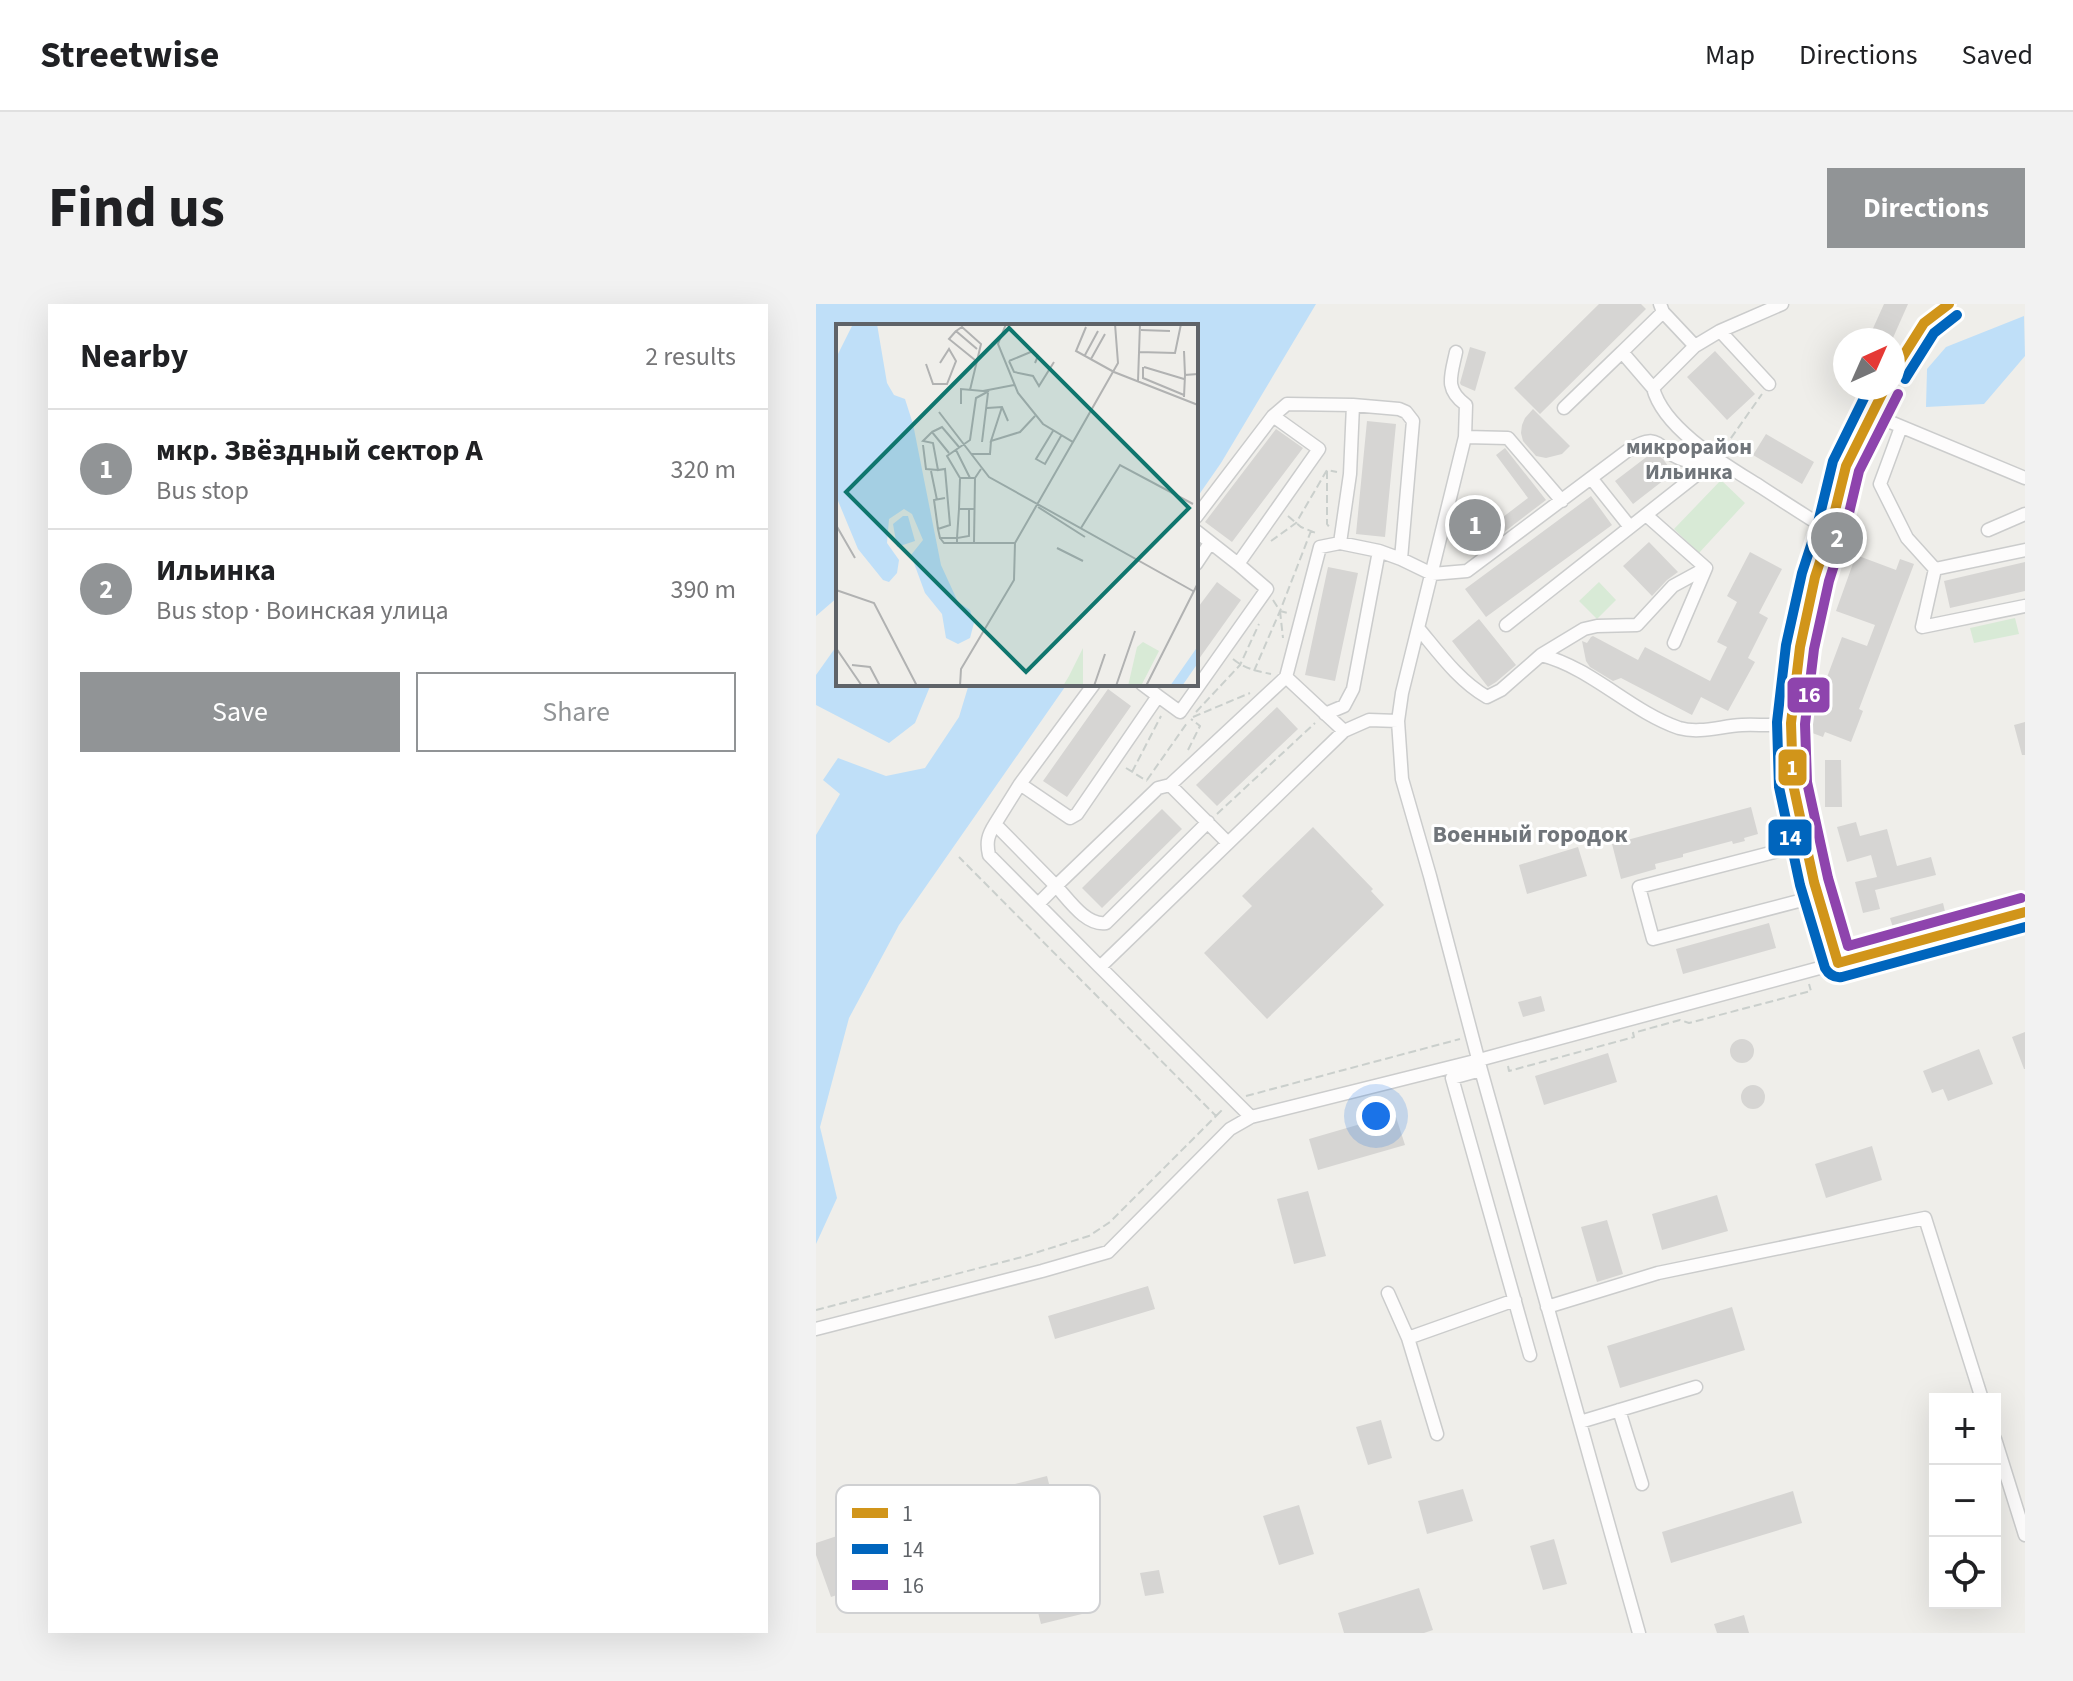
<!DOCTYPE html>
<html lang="en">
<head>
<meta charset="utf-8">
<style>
  :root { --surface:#fff; --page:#f2f2f2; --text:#202124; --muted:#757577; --line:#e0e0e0; --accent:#919496 }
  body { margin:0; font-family:"Source Sans 3",sans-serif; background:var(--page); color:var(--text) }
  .controls { position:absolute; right:24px; bottom:24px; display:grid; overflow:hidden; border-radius:0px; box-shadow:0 8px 32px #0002 }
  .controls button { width:72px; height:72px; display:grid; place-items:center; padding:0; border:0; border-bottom:2px solid var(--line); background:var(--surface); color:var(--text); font:40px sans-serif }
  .compass { position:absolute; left:1017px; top:24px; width:72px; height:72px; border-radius:50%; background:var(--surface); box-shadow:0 8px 32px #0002; rotate:45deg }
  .you { position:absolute; left:560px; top:812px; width:28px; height:28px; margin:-20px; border:6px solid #fff; border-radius:50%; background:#1a73e8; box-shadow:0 0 0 12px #1a73e833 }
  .badge { display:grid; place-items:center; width:52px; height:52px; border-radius:50%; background:var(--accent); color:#fff; font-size:26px; font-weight:700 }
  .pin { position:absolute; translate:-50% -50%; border:4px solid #fff; box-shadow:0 2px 8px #0006 }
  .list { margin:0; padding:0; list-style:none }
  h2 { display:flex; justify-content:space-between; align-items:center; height:104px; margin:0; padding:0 32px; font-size:34px }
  h2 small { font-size:26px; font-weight:400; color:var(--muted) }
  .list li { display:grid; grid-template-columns:52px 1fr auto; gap:24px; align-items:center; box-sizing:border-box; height:120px; padding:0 32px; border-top:2px solid var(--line) }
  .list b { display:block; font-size:30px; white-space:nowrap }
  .list p { margin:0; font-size:26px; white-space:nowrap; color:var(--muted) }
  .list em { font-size:26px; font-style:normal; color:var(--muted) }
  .actions { display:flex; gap:16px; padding:24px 32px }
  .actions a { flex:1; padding:18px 0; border:2px solid var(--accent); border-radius:0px; text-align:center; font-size:28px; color:var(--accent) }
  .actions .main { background:var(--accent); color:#fff }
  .icon { flex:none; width:44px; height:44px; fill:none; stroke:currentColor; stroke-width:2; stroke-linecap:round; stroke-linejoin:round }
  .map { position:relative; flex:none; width:1209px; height:1329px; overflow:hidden; border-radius:0px }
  header { display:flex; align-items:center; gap:48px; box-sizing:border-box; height:112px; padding:0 40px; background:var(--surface); border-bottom:2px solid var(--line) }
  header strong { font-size:38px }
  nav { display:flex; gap:44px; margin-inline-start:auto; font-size:28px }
  .intro { display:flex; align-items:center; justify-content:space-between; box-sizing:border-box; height:192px; padding:0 48px }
  h1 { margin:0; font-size:56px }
  .button { padding:20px 36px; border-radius:0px; background:var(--accent); color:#fff; font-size:28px; font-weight:700 }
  main { display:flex; gap:48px; padding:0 48px }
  aside { flex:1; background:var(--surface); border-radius:0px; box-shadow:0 8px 32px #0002 }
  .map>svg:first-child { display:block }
  .green { fill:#d8ead6 }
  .water { fill:#bfdff8 }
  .building { fill:#d6d5d3 }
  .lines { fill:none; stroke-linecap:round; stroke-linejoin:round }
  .minor-casing { stroke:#cbcccc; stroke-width:15 }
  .path { stroke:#cacfcc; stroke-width:2; stroke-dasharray:8 4; stroke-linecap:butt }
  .minor { stroke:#fdfcfc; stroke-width:12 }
  .bus-1-casing { stroke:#fff; stroke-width:16 }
  .bus-2-casing { stroke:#fff; stroke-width:16 }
  .bus-3-casing { stroke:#fff; stroke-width:16 }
  .bus-1 { stroke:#d1951a; stroke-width:10 }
  .bus-2 { stroke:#0065bd; stroke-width:10 }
  .bus-3 { stroke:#8e44ad; stroke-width:10 }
  .labels { text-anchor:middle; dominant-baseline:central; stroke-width:6; stroke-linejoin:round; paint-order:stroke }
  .neighbourhood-label { font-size:22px; font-weight:bold; fill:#70757a; stroke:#fff }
  .quarter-label { font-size:24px; font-weight:bold; fill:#70757a; stroke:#fff }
  .inset-road { fill:none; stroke:#b1b2b2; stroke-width:2 }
  .view { fill:#0f766e; fill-opacity:0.15; stroke:#0f766e; stroke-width:4 }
  .inset-edge { fill:none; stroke:#5f6368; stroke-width:4 }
  .key { fill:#fff; stroke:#cfd0d2; stroke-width:2 }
  .key-label { font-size:22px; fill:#5f6368 }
  .line-badge { stroke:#fff; stroke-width:3 }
  .badge-label { font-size:22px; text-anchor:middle; font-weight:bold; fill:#fff }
</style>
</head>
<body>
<header>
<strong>Streetwise</strong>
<nav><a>Map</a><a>Directions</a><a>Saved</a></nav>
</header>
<div class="intro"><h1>Find us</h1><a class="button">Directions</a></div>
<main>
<aside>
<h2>Nearby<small>2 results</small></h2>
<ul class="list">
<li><span class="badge">1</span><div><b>мкр. Звёздный сектор А</b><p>Bus stop</p></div><em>320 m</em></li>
<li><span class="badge">2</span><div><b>Ильинка</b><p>Bus stop · Воинская улица</p></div><em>390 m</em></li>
</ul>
<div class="actions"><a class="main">Save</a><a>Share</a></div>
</aside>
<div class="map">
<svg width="1209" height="1329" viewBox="0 0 1209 1329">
  <rect width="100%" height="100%" fill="#efeeea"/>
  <path class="green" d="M905,176l24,23 -46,50 -25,-24z
    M783,278l17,18 -19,19 -18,-18z
    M1199,314l4,16 -45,9 -4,-15z"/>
  <path class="water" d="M0,0h500l-95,159 -25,36v-173h-358v271l-22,19z
    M1208,12l1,40 -41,48 -58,3 1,-38 19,-22z
    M22,340v40h93l-16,39 -26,20 -73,-38v-30z
    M153,380h98l-168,241 -50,93 -29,109 17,71 -21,46v-409l24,-41 -17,-14 15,-22 48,18 39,-8 34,-51z"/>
  <path class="building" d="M783,0h42l5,5 -106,105 -26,-26z
    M1068,0h24l-16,36h-11l-11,-5z
    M654,43l16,5 -11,39 -14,-6 -1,-2z
    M899,47l40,43 -28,26 -40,-43z
    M717,105l37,37 -8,8 -16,4 -10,-2 -13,-15 -2,-8 1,-8 3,-7z
    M551,117l29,3 -11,113 -29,-3z
    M460,125l27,19 -71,94 -27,-20z
    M950,130l48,28 -12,22 -49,-29z
    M689,144l41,52 -60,46 -8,-10 50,-38 -32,-43z
    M837,148l10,7 10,14 -40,31 -18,-23z
    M775,192l21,29 -126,92 -21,-28z
    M833,238l29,30 -11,8 -15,16 -29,-30z
    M934,248l32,17 -23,44 9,5 -20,40 7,4 -27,49 -27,-14 -9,18 -71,-37 -8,3 -23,-14 -4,-6 -4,-20 5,2 4,-6 2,-1 45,24 7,-13 65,34 17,-34 -10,-5 20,-40 -10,-6z
    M1040,251l40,15 4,-11 14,5 -55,145 4,2 -12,31 -26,-10 -2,5 -16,-6 35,-94 25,9 8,-21 -39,-14z
    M1209,258v29l-75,17 -6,-27z
    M512,263l30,6 -23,108 -30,-6z
    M401,278l24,18 -45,63v-53z
    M663,315l37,46 -20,17 -8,5 -36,-46z
    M292,385l23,17 -64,91 -24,-16z
    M461,403l21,22 -81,77 -21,-21z
    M1209,418v33h-3l-8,-30z
    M1009,456h16l1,47h-17z
    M935,503l7,27 -14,4 1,3 -12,3 -1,-3 -49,13v3l-28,7 1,5 -35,10 -9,-35z
    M346,505l20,20 -80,79 -20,-20z
    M1040,518l4,14 27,-7 10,37 34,-9 5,18 -61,15 5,19 -17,4 -8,-31 22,-5 -6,-22 -24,7 -10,-35z
    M497,523l60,62 -2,2 13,14 -117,114 -63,-66 48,-47 -10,-10z
    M762,543l9,29 -60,18 -8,-29z
    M1127,599l4,17 -52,14 -5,-16z
    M953,619l7,25 -93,26 -7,-25z
    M725,692l4,15 -22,6 -5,-15z
    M1209,728v37h-1l-12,-32z
    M914 747a12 12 0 1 1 24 0a12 12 0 1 1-24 0Z
    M1163,745l14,35 -45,17 -5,-12 -11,4 -9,-22z
    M792,749l9,29 -73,23 -9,-29z
    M925 793a12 12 0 1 1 24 0a12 12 0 1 1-24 0Z
    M579,810l10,31 -87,25 -9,-31z
    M1056,842l10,34 -56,18 -11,-34z
    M492,887l18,65 -32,8 -17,-65z
    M901,891l11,36 -66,19 -10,-36z
    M791,916l16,54 -26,8 -16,-55z
    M332,982l7,23 -100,30 -7,-23z
    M916,1003l13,43 -125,38 -13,-42z
    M565,1116l11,38 -24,7 -12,-38z
    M231,1172l35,138 -41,10 -27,-106 -15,4 -8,-32z
    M647,1185l10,32 -46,13 -9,-33z
    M977,1187l9,32 -131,40 -9,-31z
    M483,1201l15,49 -35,11 -16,-49z
    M21,1232l20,52 -26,9 -15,-42v-12z
    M738,1235l13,45 -24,6 -13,-44z
    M343,1266l5,23 -19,3 -5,-23z
    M603,1284l14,42 -9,3h-80l-6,-20z
    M928,1311l5,18h-32l-3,-9z"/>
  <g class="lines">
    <g class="minor-casing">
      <path id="minor" d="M844,0l3,8 32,34
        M904,27l49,53
        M640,48c-5,24 -12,37 10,53l-1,32 -63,256 -4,28 4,58 28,97 51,194 158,563
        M806,48l41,-40
        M1077,68l31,-49 25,-19
        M837,84l42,-42 25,-15 62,-27
        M1069,84l-39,78 -16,65 -15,46 -15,70 -9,76 2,61 12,60 9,38 24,81 187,-51
        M537,101l46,4 7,3 7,9 -12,138
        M748,104l58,-56 31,36c11,42 73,77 108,99 23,15 46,30 69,44
        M1055,110l154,64
        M1085,123l-21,57 27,54 28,31
        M649,133l43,1 54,63
        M775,174l39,49
        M830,211l60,53 -32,75
        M380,213l77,-101
        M1172,226l37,-16
        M380,227l42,33
        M380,260l14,-21
        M890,264l-33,18 -36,39 -40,1 -13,3 -43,26c51,13 89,56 138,73 21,6 42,-2 63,-3 17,-1 32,2 49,-2
        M1119,265l-13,58 103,-21
        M1119,265l90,-19
        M690,321l208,-164
        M603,325c20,24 40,52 68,68l14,-7 40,-35
        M326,380l16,12
        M509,410l19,-8 9,-17 26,-138
        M528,427l-58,-54 34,-130 20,-4 39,8 22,8 31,15 35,-3 160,-120c35,-23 29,1 57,9 10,3 22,0 33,-1
        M204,480l74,-100
        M354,481l-12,3 -102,98 -61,-62 25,-40 50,34 7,-4 81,-118 22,16 87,-123 -29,-25 81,-115 -46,-33 14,-12 66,1 -3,69 -10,69
        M179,520c-7,11 -9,18 -6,31l111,112
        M412,539l-58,-58 116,-108
        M989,540l-166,43 14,52 165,-43
        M222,600l18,-18c13,14 30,40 50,37l102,-101
        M665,766l-29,8 78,277
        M435,813l-151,-150 244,-236 25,-11 29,1
        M572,989l20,45 29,96
        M731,1003l111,-34 267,-55 57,181
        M0,1025l226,-58 66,-19 122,-123 21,-12 228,-57 359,-97
        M592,1034l107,-38
        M803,1106l23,74
        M764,1118l116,-35
        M1179,1135l30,96"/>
    </g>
    <path class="path" d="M908,144l38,-54
      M511,167v53l3,4
      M472,212l13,11 15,6
      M455,237l25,-18 31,-53 10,2
      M457,296l7,11 8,2
      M464,307l3,27
      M417,355c12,10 24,12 38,15
      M438,367l26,-60 31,-80
      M963,404l-2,-34 2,-16 11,-26
      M380,408l44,-47 19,-41
      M377,413l57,-24
      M372,446l12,-24 -9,-7
      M310,464l21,13
      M316,468l29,-56
      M331,476l40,-57
      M401,510l98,-91
      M692,762l1,5 125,-34 -1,-4 47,-13 9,3 122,-32 -2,-7
      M430,792l214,-57
      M400,812l8,-8
      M0,1006l206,-53 67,-21 21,-14 106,-106 -257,-259"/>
    <use href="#minor" class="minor"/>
    <g class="bus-1-casing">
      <path id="bus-1" d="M1077,68l31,-49 25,-19
        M1069,84l-39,78 -16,65 -15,46 -15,70 -9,76 2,61 21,98 24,81 187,-51"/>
    </g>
    <g class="bus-2-casing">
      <path id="bus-2" d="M1089,75l29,-46 23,-18
        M1053,84l-36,73 -16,66 -15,46 -16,72 -9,77 2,65 21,98 25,83c4,7 9,10 17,9l183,-50"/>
    </g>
    <g class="bus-3-casing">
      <path id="bus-3" d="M1082,90l-39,77 -15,63 -15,47 -15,68 -9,75 2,58 21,96 20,68 173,-48"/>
    </g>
    <use href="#bus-1" class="bus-1"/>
    <use href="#bus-2" class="bus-2"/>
    <use href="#bus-3" class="bus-3"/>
  </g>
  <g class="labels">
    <g class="neighbourhood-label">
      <text x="873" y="143">микрорайон<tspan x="873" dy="25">Ильинка</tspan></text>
    </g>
    <g class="quarter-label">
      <text x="714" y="530">Военный городок</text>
    </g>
  </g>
  <g transform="translate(20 20)">
    <rect width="362" height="362" fill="#efeeea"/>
    <path d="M307,318l16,9 -18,35h-13l9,-39zM247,324v38h-20l6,-10z" fill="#d8ead6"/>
    <path d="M17,0h24l10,59 7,12 11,4 8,25 28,141 17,37 12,8 4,13 -4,15 -12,6 -12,-6 -4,-24 -17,-21 -14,-38 12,-15 -11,-26 -8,-5 -15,10 -2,24 12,17 -2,13 -8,9 -6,-2 -25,-31 -22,-53v-138zM67,192h5l7,25 -18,6 -4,-23zM362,322v17l-16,23h-12z" fill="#bfdff8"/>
    <path class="inset-road" d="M170,0l-8,20 20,49 25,31 30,18 45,-79 -3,-39M250,3l-10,24 38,21 84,33M305,6l29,1M120,7l-7,8 26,21M348,27l1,24M303,28l36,1 6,-29M249,31l13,-24M255,35l14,-25M173,37l5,11 19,4 6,10 15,-24M173,37l24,-10 5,5 -3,7M90,40l7,20h14l9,-23 -7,-12 -9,14M307,43v11l41,17M308,43l40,12M302,57l2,-57M134,66l11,-46 -19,-17 -6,4 21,18M348,73l1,-22 13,-1M125,80v-15l22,2 31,-6M166,83l-11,34 29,-9 15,-16M151,84l15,-1 6,14M103,88l50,65 204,114M217,107l-17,28 9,5 16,-28M96,108l10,-5 17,20M146,118l6,-49M87,121l3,24 12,1M120,126l14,28M113,129l-17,-21 -9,9 10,2 5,27 7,-1 5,56 -12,4 2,9h17l2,-29M135,130h19l1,-13M145,145l-6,9 -1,65h41M95,147l6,29M139,154h-15l-13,-22 23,-16 6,-42 13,-7M124,155l-1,30h16M202,183l47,30M0,201l19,33M245,204l39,-63 73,39M102,205l-4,-29 11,-2M104,214l4,5h30M121,219v-5l12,-2v-27M221,224l26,13M0,266l38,13 43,83M0,324l26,38M16,341l18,2 10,19M124,362l1,-17 53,-89 1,-37 58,-101M258,362l11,-32M280,362l19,-55M310,362l52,-103"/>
    <path class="view" d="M173,4l180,180 -163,164 -180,-180z"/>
    <rect width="362" height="362" class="inset-edge"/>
  </g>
  <rect x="20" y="1181" width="264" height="128" rx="12" class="key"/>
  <rect x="36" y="1204" width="36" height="10" fill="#d1951a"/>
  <rect x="36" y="1240" width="36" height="10" fill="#0065bd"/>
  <rect x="36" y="1276" width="36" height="10" fill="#8e44ad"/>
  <g class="key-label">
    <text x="86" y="1217">1</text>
    <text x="86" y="1253">14</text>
    <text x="86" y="1289">16</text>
  </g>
  <g class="line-badge">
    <rect x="970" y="372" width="45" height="38" rx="8" fill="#8e44ad"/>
    <rect x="961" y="444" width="31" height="39" rx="8" fill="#d1951a"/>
    <rect x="951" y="514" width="46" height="39" rx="8" fill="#0065bd"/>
  </g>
  <g class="badge-label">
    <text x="993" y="398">16</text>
    <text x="976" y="471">1</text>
    <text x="974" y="541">14</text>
  </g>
</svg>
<div class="controls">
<button>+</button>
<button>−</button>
<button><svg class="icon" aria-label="locate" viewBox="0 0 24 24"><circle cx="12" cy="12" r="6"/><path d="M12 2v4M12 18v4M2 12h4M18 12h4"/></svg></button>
</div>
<svg class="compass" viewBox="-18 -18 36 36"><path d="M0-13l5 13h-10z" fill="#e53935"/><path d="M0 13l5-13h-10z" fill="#757577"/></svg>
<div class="you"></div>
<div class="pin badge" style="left:659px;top:221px">1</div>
<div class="pin badge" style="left:1021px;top:234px">2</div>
</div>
</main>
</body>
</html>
